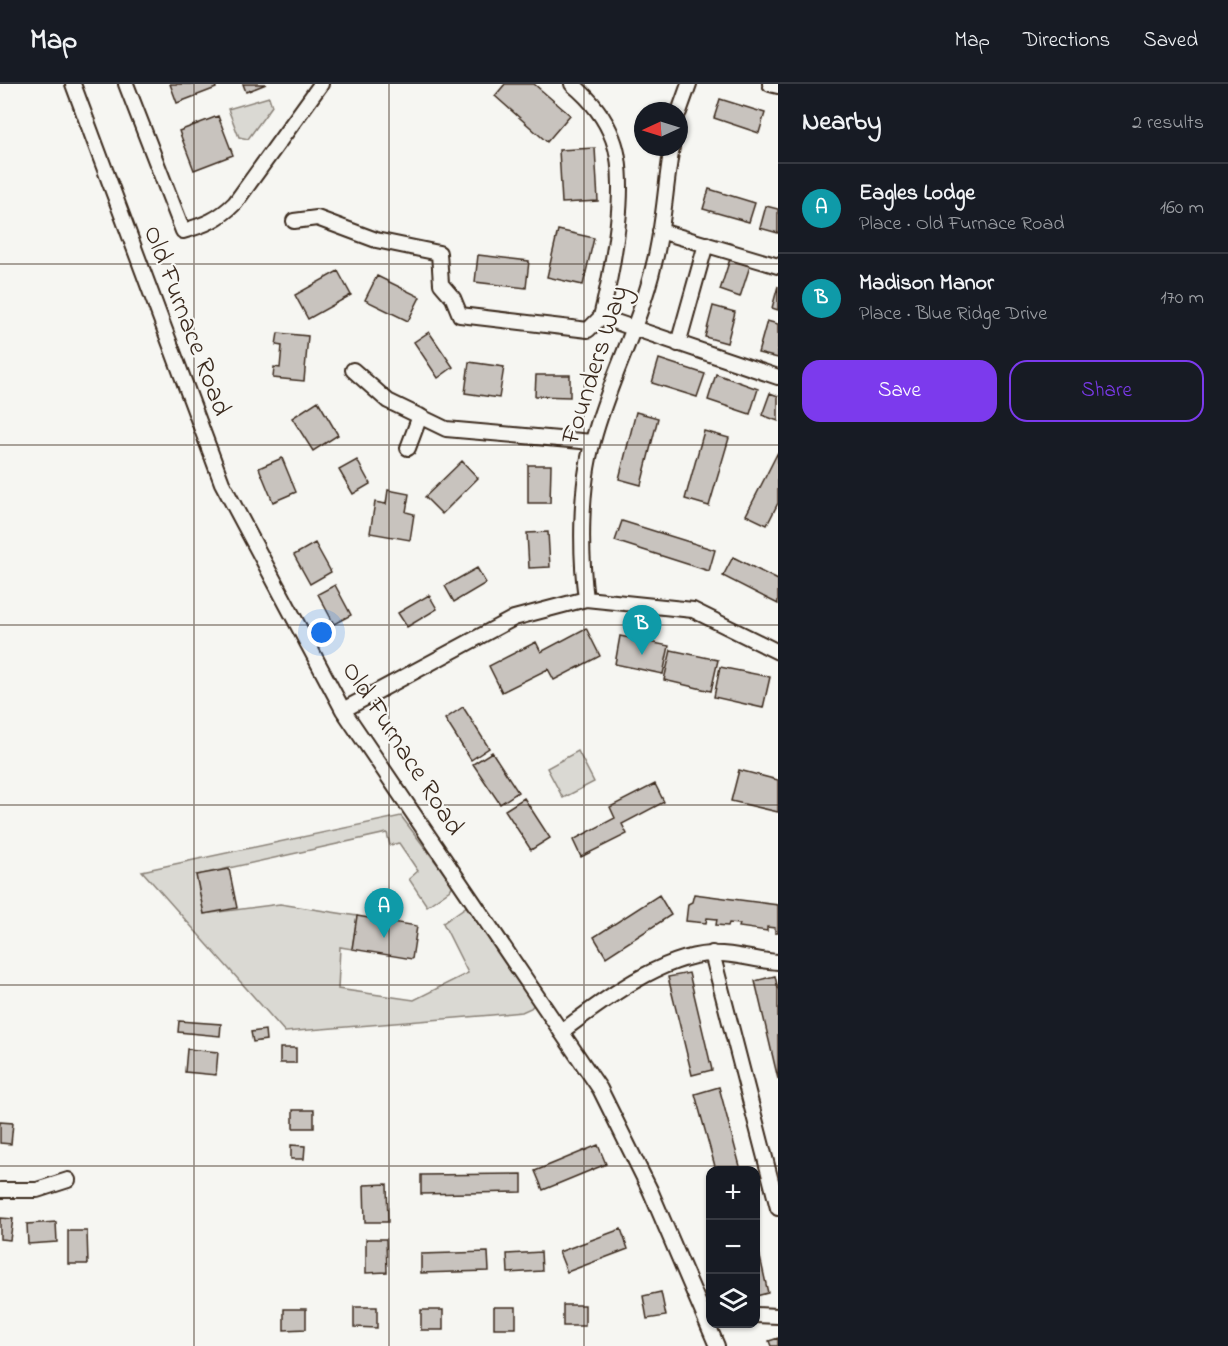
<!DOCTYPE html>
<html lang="en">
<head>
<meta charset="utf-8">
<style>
  :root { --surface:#171b24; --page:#20242c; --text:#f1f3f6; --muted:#9ea1a6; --line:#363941; --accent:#7c3aed }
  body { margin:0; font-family:"Indie Flower",sans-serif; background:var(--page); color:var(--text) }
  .controls { position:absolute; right:18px; bottom:18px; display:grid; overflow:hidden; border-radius:12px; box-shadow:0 2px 4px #0004 }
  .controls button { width:54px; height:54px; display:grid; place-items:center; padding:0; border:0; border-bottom:2px solid var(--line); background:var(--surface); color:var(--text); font:30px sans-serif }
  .compass { position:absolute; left:634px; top:18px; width:54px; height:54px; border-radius:50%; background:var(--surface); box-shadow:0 2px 4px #0004; rotate:266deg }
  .you { position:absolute; left:322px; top:549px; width:21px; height:21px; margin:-15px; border:4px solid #fff; border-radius:50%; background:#1a73e8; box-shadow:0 0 0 9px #1a73e833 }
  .badge { display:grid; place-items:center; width:39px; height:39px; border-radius:50%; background:var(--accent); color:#fff; font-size:20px; font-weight:700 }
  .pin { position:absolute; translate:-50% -50px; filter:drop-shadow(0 2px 3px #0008) }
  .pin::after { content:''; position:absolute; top:32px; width:21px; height:18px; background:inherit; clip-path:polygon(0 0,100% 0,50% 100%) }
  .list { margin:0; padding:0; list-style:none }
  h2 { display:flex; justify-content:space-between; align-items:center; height:78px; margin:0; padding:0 24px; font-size:26px }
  h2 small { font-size:20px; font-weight:400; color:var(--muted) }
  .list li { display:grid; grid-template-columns:39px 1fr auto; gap:18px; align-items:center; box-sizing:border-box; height:90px; padding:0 24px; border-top:2px solid var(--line) }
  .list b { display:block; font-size:22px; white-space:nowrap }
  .list p { margin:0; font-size:20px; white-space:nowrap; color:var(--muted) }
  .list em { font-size:20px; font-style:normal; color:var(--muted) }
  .actions { display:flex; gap:12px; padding:18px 24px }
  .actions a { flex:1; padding:14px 0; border:2px solid var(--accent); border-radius:18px; text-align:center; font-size:21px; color:var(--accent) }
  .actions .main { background:var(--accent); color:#fff }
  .icon { flex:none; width:33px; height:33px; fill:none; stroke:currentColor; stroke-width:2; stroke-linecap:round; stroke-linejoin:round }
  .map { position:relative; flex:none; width:778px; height:1262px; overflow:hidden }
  header { display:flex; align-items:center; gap:36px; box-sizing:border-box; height:84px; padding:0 30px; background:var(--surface); border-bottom:2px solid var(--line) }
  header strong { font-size:28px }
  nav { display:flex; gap:33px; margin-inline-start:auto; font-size:21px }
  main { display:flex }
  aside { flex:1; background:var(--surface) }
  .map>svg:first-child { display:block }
  .green { fill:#dad9d3; stroke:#8a8278; stroke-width:1.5 }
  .building { fill:#c8c3be; stroke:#3b2a1e; stroke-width:1.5 }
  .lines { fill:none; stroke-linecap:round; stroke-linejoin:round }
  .minor-casing { stroke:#3b2a1e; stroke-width:18 }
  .minor { stroke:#f6f6f2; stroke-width:14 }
  .grid { fill:none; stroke:#3b2a1e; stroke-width:1.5; stroke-opacity:0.55 }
  .labels { text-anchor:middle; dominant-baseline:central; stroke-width:4.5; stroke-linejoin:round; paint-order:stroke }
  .street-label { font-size:27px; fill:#3b2a1e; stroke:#f6f6f2 }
</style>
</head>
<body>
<header>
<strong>Map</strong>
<nav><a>Map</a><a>Directions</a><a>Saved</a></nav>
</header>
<main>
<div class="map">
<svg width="778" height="1262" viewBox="0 0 778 1262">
  <rect width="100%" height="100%" fill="#f6f6f2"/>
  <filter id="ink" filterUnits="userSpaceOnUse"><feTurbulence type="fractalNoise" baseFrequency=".0167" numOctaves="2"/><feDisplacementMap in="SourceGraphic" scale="12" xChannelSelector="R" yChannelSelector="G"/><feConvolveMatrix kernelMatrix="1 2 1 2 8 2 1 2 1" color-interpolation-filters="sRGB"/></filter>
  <g filter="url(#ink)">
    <path class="green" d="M269,13l3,9 -24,33 -9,-2 -11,-28z
      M578,667l16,31 -31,16 -16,-30z
      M401,732l52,69 -3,5 -23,16 -18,-27 9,-8 -19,-28 -9,2 -3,-12 -190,42 7,39 76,-10 77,12 -5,33 -12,-2 -2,42 76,11 54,-27 -25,-50 24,-17 71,94 -7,8 -9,4 -30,3 -207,17 -143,-161z"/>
    <path class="building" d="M170,0h45l1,4 -39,15z
      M243,0h23l-20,8z
      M505,0h29l36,31 -23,27 -52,-46z
      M720,15l45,14 -6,20 -45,-15z
      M218,32l15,39 -39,15 -15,-39z
      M595,64l3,53 -36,2 -3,-53z
      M709,105l46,14 -6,19 -46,-13z
      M766,122l12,3v24l-18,-5z
      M558,146l36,8 -11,47 -36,-8z
      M478,171l51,6 -3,27 -51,-6z
      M730,175l20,7 -10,31 -20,-7z
      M338,187l13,24 -43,24 -13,-24z
      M377,192l43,21 -12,24 -43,-21z
      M778,202v24l-6,-2z
      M713,222l22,6 -8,31 -22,-6z
      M767,237l11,3v34l-20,-5z
      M429,248l24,35 -15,11 -24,-36z
      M278,249l30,3 -4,45 -31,-3 1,-11 6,1 2,-22 -6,-1z
      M659,275l46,15 -8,23 -45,-14z
      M469,278l35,5 -5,31 -34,-5z
      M716,290l42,15 -8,25 -42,-14z
      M536,291h34v22l-35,-1z
      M770,309l8,3v25l-16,-6z
      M318,317l20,34 -25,16 -21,-33z
      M636,328l22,6 -17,67 -22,-6z
      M704,347l25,7 -20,68 -24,-7z
      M778,368v51l-11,22 -21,-10z
      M282,374l14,34 -23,10 -14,-34z
      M357,376l13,24 -17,10 -14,-24z
      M462,377l16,17 -36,36 -17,-17z
      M528,381h23l-1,38h-22z
      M388,406l21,4 -3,18 8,2 -4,26 -40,-7 5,-31 11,2z
      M622,437l93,29 -6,21 -94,-30z
      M548,448l2,35 -21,1 -2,-35z
      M315,459l16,29 -21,12 -16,-29z
      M733,473l45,23v24l-55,-28z
      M477,484l9,15 -32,19 -9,-16z
      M335,501l16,30 -17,9 -16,-30z
      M429,511l8,14 -30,18 -9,-14z
      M586,544l14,28 -46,24 -6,-11 -46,23 -13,-26 47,-24 5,10z
      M620,552l49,10 -6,28 -48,-10z
      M671,566l47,10 -7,31 -47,-11z
      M720,583l50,10 -7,31 -49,-11z
      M463,623l26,41 -18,12 -26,-41z
      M492,668l26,40 -18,12 -27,-40z
      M739,686l39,10v32l-47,-11z
      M655,700l9,18 -42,22 5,10 -46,23 -8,-17 42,-22 -5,-11z
      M524,714l26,40 -19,12 -26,-40z
      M229,785l8,39 -33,6 -8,-39z
      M694,810l84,11v28h-3v-5l-8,-1v4l-28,-4 1,-3 -11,-1 -1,3 -12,-1 1,-6 -10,-1 -1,5 -20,-2 2,-17 4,-2z
      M659,811l12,20 -65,42 -12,-20z
      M357,832l60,10 -5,33 -60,-10z
      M689,889l23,97 -20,5 -24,-98z
      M775,892l3,13v90l-23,-98z
      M179,937l42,3 -1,12 -42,-4z
      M265,946l1,10 -13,2 -2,-10z
      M280,964h16v15h-16z
      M187,965l31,3 -2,23 -31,-3z
      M719,1003l22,83h-25l-21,-76z
      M293,1026h21v18h-21z
      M0,1038l13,1 -2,21 -11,-1z
      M291,1061l14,1 -1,13h-13z
      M598,1061l8,19 -63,26 -8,-19z
      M522,1090v18l-101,2v-19z
      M387,1100l1,38h-23l-1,-37z
      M0,1134l13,1 -3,21 -10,-1z
      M56,1138l1,20 -29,2 -1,-20z
      M621,1145l7,20 -61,23 -8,-20z
      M68,1147h19l1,33h-20z
      M366,1155h20l1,33 -21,1z
      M756,1155l12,54 -12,3z
      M488,1168l1,19 -68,2v-19z
      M541,1168l1,19 -34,2 -1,-19z
      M661,1208l5,24 -19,3 -4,-23z
      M563,1221h22v21h-22z
      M354,1223h23v21l-23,-1z
      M494,1223h22v21h-22z
      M284,1225h22v20l-22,1z
      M421,1226h22v20h-22z
      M778,1254v8h-7l-2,-5z"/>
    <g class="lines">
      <g class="minor-casing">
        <path id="minor" d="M73,0l149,399 121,227 257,379 50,101 67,156
          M126,0l57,147c22,-6 36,-12 52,-28l86,-119
          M572,0c17,14 33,33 41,55 17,43 -1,133 -12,178
          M770,0l8,2
          M679,28l10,-28
          M294,137l23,-3 59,22 63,13 2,31 12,14 7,17 128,15 13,-13 177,60
          M660,147l118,35
          M678,260l28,-100
          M353,286l35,31 58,28 146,13
          M408,364l12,-32
          M586,515c-6,-47 -6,-112 7,-158 16,-61 47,-116 61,-177 10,-38 11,-78 18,-117
          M343,626l171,-92 72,-19 107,11 85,42
          M712,869l66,255
          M561,948c40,-30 98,-75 149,-78 22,-2 46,7 68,8
          M0,1106h37l31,-10
          M756,1231l22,1"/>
      </g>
      <use href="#minor" class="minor"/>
    </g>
  </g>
  <path class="grid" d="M194,0v1262M389,0v1262M584,0v1262M0,180h778M0,361h778M0,541h778M0,721h778M0,901h778M0,1082h778"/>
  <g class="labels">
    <g class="street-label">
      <text transform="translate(186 237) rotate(69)">Old Furnace Road</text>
      <text transform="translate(596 281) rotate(-72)">Founders Way</text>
      <text transform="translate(402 665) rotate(57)">Old Furnace Road</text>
    </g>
  </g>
</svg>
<div class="controls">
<button>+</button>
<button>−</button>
<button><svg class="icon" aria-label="layers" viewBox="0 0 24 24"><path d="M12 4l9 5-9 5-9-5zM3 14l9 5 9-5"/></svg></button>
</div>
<svg class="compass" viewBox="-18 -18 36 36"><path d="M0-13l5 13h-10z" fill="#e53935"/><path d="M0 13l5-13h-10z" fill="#9ea1a6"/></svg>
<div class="you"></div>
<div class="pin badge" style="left:384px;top:854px;background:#0f9aa8">A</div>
<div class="pin badge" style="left:642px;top:571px;background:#0f9aa8">B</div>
</div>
<aside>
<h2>Nearby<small>2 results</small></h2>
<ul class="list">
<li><span class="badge" style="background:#0f9aa8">A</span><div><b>Eagles Lodge</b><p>Place · Old Furnace Road</p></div><em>160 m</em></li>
<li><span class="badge" style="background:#0f9aa8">B</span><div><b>Madison Manor</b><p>Place · Blue Ridge Drive</p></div><em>170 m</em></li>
</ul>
<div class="actions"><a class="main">Save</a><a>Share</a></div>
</aside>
</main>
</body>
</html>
